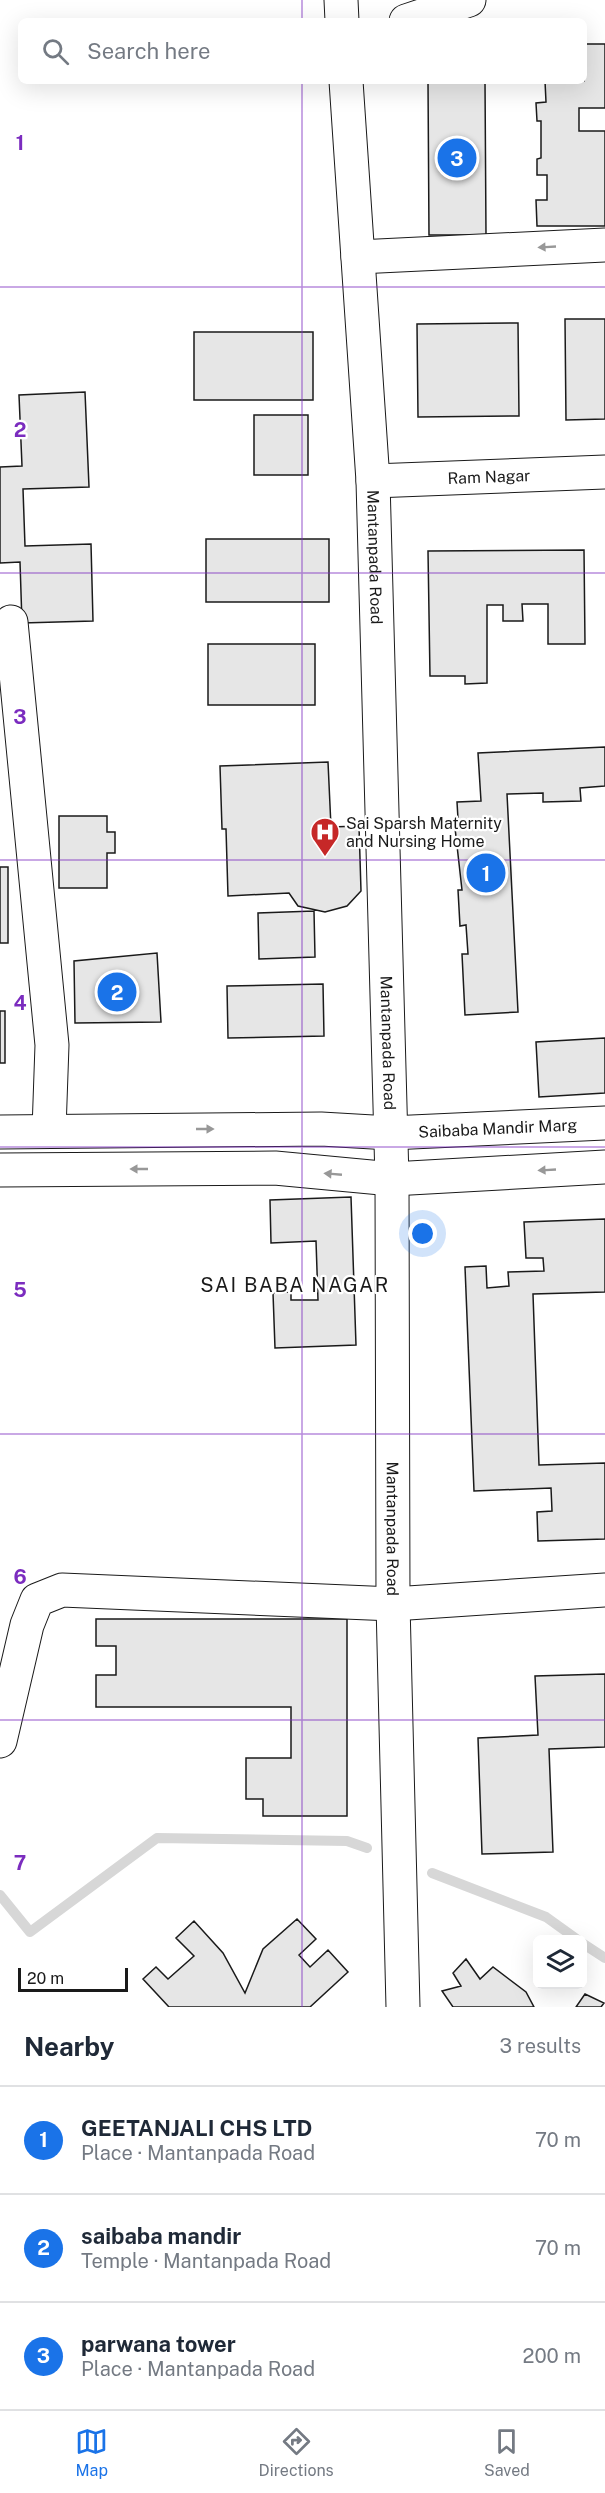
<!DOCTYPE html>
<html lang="en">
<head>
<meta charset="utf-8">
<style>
  :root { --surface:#fff; --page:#f2f2f3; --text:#1f2937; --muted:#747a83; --line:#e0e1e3; --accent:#1a73e8 }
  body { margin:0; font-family:"Public Sans",sans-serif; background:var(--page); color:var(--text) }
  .controls { position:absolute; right:18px; bottom:18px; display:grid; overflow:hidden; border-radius:9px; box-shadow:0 6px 24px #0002 }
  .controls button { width:54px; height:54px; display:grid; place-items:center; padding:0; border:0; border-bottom:2px solid var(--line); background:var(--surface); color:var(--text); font:30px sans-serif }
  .scale { position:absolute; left:18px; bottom:15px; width:110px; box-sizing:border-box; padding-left:6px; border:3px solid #1a1a1a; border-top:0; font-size:16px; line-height:21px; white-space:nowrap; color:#1a1a1a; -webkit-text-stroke:4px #fff; paint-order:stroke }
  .you { position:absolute; left:423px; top:1234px; width:21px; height:21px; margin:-15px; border:4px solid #fff; border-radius:50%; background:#1a73e8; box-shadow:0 0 0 9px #1a73e833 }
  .badge { display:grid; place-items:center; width:39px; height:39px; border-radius:50%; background:var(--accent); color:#fff; font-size:20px; font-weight:700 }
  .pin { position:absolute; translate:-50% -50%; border:3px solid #fff; box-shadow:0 2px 6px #0006 }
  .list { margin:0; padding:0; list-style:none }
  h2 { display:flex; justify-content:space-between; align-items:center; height:78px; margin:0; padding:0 24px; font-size:26px }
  h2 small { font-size:20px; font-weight:400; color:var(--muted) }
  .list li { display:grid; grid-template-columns:39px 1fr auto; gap:18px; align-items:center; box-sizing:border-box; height:108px; padding:0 24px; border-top:2px solid var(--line) }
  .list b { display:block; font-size:22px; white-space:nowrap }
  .list p { margin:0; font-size:20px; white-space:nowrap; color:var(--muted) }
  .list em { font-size:20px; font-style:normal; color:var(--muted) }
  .icon { flex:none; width:33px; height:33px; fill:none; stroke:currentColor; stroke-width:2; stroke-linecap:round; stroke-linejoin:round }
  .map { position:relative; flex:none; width:605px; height:2007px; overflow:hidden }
  .search { position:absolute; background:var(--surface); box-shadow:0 6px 24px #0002; left:18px; right:18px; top:18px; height:66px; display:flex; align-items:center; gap:15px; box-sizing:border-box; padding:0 21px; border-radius:9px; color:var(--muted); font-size:22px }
  .sheet { height:402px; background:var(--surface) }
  nav { display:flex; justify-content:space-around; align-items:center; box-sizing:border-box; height:84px; border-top:2px solid var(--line); background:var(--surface); font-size:16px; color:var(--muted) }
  nav a { display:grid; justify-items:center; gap:3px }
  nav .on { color:var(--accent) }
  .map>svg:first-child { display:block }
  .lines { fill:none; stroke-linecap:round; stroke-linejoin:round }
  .stream { stroke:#d7d7d7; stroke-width:10 }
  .building { fill:#e6e6e6; stroke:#1a1a1a; stroke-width:1.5 }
  .street-casing { stroke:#1a1a1a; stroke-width:35 }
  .secondary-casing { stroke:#1a1a1a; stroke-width:35 }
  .street { stroke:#fff; stroke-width:33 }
  .secondary { stroke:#fff; stroke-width:33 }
  .oneway { fill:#989898 }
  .grid { fill:none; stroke:#7b2cbf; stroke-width:1.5; stroke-opacity:0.55 }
  .labels { text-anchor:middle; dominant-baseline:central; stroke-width:4.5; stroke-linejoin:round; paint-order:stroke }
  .street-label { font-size:16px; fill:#1a1a1a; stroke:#fff }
  .poi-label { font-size:16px; fill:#1a1a1a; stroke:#fff; text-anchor:start }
  .quarter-label { font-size:20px; letter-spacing:1.5px; fill:#1a1a1a; stroke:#fff }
  .grid-label { font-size:20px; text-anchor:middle; font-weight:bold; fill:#7b2cbf; stroke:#fff; stroke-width:4.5; stroke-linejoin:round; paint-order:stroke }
</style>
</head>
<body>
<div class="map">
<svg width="605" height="2007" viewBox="0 0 605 2007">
  <rect width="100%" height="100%" fill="#fff"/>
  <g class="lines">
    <path class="stream" d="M432,1873l114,44 32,23
      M0,1895l30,37 127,-94 190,3 20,7
      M582,1943l23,15"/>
  </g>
  <path class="building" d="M584,44h21v64h-26v23h26v95h-68l-1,-26h11v-25h-10v-16l4,-1v-37h-4l-1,-18 10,-1 -1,-21h39z
    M428,81h57l1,154h-57z
    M565,319h40v100l-39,1z
    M518,323l1,93 -101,1 -1,-93z
    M194,332h119v68h-119z
    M85,392l4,95 -66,2 2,57 66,-2 2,77 -71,2 -2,-61 -20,1v-96l22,-1 -3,-71z
    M254,415h54v60h-54z
    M206,539h123v63h-123z
    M584,550l1,94h-37v-40h-26l1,17h-20v-16h-16v78l-22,1v-8h-35l-2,-125z
    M208,644h107v61h-107z
    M605,747v39l-25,2 1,13 -38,1v-9l-36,1 11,218 -53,3 -3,-61h6l-2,-29 -6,1 -2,-36h4l-8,-71h4l-1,-17 24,-1 -3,-48z
    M328,762l3,65 28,-1 2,65 -14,15 -22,6 -27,-6 -9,-13 -61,3 -2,-67h-4l-2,-63z
    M59,816h48v16h8v21h-8v35h-48z
    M0,867h8v76h-8z
    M314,911l1,46 -56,2 -1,-46z
    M157,953l4,69 -86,1 -1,-62z
    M323,984l1,52 -96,2 -1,-52z
    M0,1011h5v52h-5z
    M605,1038v55l-66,4 -3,-55z
    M351,1197l5,148 -81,3 -2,-55 18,-1v8h27l-2,-59 -45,2 -1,-43z
    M605,1219v73l-72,2 6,171 66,-2v76l-67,2 -1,-29 15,-1 -1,-23 -77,3 -9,-224 21,-1 1,22 22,-2 -1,-14 36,-1 -1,-13h-17l-2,-36z
    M96,1619h251v197h-84v-17h-17v-41h45v-51h-195v-32h20v-29h-20z
    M605,1674v73l-56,2 4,103 -71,2 -4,-116 60,-3 -3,-59z
    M297,1919l19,20 -17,16 11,12 18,-17 20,22 -38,35h-141l-26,-28 13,-12 12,12 26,-23 -18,-18 18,-17 29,32 22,40 18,-44z
    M466,1959l14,20 13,-12 33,25 8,15h-81l-11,-16 19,-5 -8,-13z
    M585,1994l19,9 -3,4h-25z"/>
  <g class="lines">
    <g class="street-casing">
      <g id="street">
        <path d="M406,21l63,-21"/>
        <path d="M358,257l247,-12"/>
        <path id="s1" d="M373,481l232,-9"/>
        <path d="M11,622l41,423 -3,85"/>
        <path d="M0,1741l27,-116 10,-25 25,-10 331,14 212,-14"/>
      </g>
    </g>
    <g class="secondary-casing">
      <g id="secondary">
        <path d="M341,0l1,21"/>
        <path id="s2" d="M346,81l27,400 19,698 1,425 10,403"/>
        <path id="s3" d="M0,1132l321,-3 69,4 215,-10"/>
        <path d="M0,1170l275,-2 117,11 213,-12"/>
      </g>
    </g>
    <use href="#street" class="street"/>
    <use href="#secondary" class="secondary"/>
  </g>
  <defs><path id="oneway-solid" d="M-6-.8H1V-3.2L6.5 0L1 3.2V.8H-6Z" transform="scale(1.5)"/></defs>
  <g class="oneway">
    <use href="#oneway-solid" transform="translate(547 247) rotate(177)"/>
    <use href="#oneway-solid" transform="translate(205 1129)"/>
    <use href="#oneway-solid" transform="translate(139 1169) rotate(180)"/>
    <use href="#oneway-solid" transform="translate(547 1170) rotate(177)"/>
    <use href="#oneway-solid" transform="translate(333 1174) rotate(-175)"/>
  </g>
  <path class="grid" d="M302,0v21M302,81v1926M0,287h605M0,573h605M0,860h605M0,1147h605M0,1434h605M0,1720h605"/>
  <defs>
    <g id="hospital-pin" transform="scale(1.5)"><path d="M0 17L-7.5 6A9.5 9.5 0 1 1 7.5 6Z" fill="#c62828" stroke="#fff"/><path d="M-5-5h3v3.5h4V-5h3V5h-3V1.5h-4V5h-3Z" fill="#fff"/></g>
  </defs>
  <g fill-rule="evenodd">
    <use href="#hospital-pin" x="325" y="832"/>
  </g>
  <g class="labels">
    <g class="street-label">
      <text stroke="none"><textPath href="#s1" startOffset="116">Ram Nagar</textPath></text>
      <text stroke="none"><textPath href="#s2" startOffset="477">Mantanpada Road</textPath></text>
      <text stroke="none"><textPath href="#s2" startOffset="963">Mantanpada Road</textPath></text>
      <text stroke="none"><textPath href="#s3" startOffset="498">Saibaba Mandir Marg</textPath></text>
      <text stroke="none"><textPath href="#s2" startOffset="1449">Mantanpada Road</textPath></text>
    </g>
    <g class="poi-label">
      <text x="346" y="823">Sai Sparsh Maternity<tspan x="346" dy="18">and Nursing Home</tspan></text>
    </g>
    <g class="quarter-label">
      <text x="295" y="1285">SAI BABA NAGAR</text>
    </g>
  </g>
  <g class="grid-label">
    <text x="20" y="150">1</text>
    <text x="20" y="437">2</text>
    <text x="20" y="724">3</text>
    <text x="20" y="1010">4</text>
    <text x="20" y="1297">5</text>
    <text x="20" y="1584">6</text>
    <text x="20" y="1870">7</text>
  </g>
</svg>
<div class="controls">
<button><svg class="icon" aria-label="layers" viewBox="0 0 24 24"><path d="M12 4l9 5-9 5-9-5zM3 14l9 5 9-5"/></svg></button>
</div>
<div class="scale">20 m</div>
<div class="you"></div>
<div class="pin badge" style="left:486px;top:873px">1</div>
<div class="pin badge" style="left:117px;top:992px">2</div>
<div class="pin badge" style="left:457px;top:158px">3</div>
<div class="search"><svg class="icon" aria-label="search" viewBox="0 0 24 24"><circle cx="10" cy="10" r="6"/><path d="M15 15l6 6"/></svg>Search here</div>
</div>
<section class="sheet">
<h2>Nearby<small>3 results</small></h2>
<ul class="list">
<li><span class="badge">1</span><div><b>GEETANJALI CHS LTD</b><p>Place · Mantanpada Road</p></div><em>70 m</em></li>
<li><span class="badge">2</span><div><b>saibaba mandir</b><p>Temple · Mantanpada Road</p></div><em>70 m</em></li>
<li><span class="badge">3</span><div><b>parwana tower</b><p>Place · Mantanpada Road</p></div><em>200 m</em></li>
</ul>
</section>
<nav>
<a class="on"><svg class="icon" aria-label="map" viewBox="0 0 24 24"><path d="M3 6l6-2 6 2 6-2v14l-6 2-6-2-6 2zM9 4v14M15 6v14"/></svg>Map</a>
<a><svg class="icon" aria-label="directions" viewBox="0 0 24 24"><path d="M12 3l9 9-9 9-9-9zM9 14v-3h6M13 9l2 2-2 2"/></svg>Directions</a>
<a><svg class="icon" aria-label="saved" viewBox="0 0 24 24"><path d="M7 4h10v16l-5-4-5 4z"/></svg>Saved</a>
</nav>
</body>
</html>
